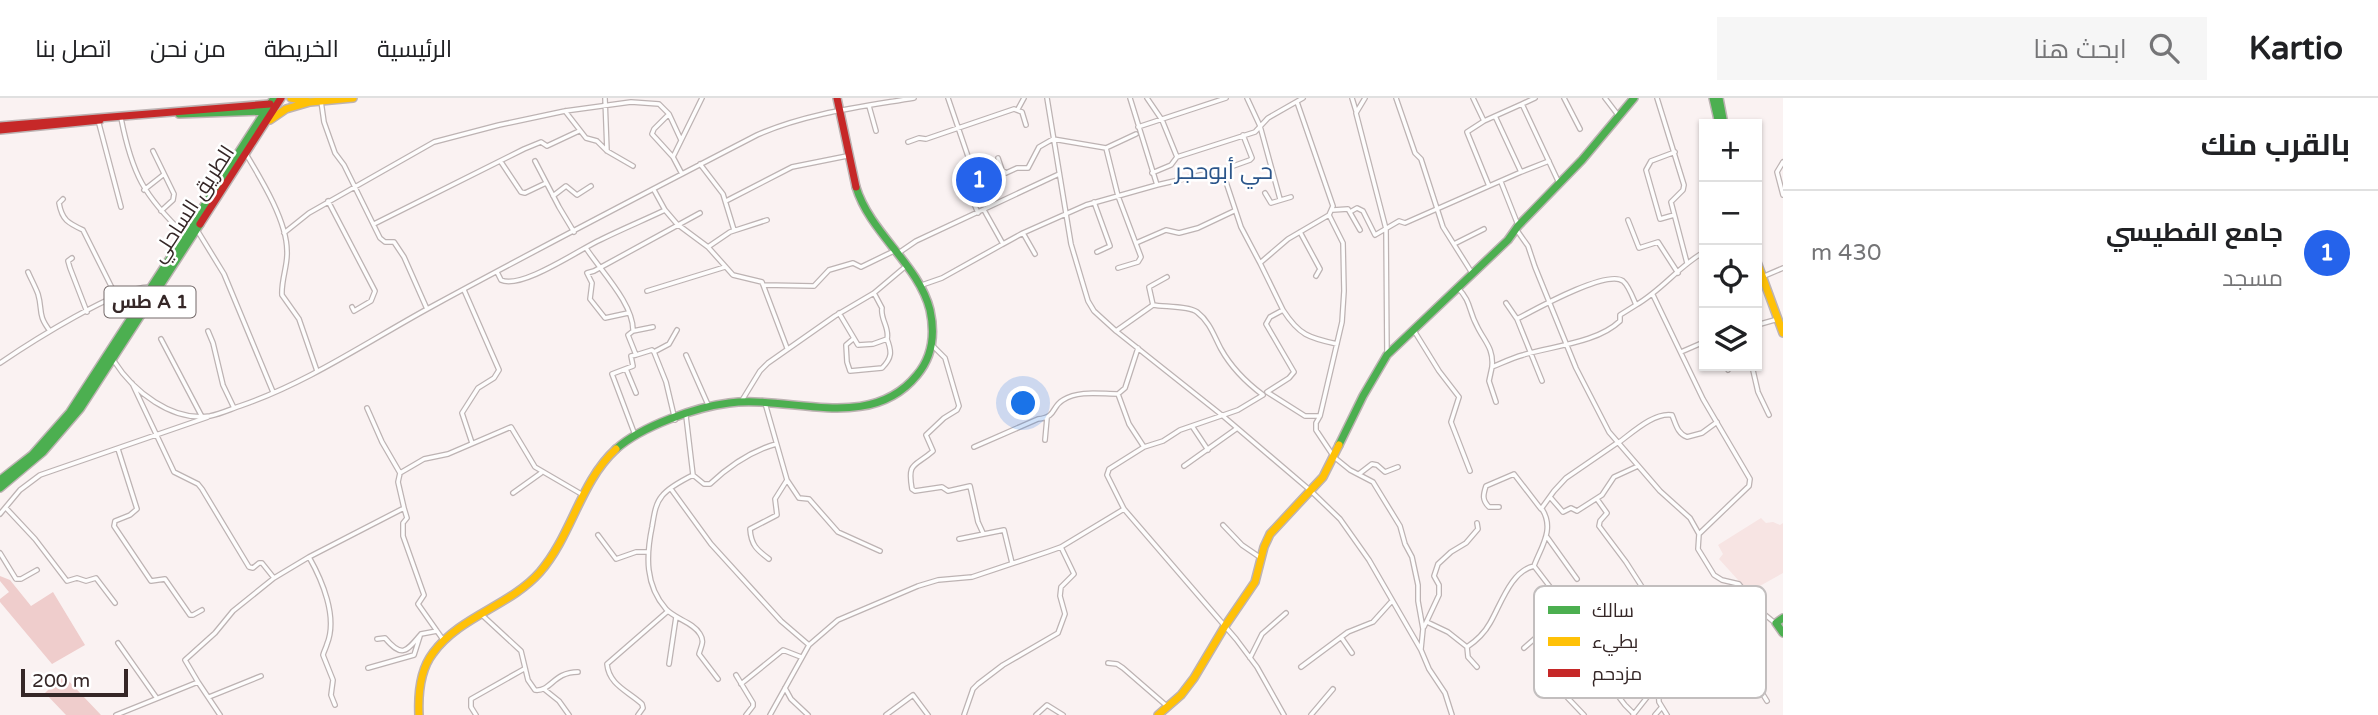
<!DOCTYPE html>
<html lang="ar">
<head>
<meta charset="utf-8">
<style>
  :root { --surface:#fff; --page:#f6f6f6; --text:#202124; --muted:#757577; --line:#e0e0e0; --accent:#2563eb }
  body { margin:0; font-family:"Varela Round",Cairo,sans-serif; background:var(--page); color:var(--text); direction:rtl }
  .controls { position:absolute; right:21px; top:21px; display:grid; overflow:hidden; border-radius:0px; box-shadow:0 2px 5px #0004 }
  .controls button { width:63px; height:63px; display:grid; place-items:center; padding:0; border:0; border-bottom:2px solid var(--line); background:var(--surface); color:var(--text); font:35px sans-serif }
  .scale { position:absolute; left:21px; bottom:18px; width:107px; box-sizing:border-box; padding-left:7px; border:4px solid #352727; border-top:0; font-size:19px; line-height:24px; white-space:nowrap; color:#352727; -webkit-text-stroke:5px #fff; paint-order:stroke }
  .you { position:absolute; left:1024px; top:306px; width:24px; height:24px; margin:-18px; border:5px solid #fff; border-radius:50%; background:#1a73e8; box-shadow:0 0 0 10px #1a73e833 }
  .badge { display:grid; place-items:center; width:46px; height:46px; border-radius:50%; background:var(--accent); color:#fff; font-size:23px; font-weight:700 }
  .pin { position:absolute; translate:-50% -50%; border:4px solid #fff; box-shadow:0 2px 7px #0006 }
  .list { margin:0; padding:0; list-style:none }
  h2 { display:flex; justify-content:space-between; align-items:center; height:91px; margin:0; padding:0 28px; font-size:30px }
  h2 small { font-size:23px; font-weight:400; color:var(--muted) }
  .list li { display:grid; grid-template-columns:46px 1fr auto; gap:21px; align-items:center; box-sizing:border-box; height:126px; padding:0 28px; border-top:2px solid var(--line) }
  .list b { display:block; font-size:26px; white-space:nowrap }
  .list p { margin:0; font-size:23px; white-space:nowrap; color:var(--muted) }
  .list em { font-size:23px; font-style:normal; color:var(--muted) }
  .icon { flex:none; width:38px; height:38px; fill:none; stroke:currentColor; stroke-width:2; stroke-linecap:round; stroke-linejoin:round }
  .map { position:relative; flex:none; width:1783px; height:617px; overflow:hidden; direction:ltr }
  header { display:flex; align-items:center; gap:42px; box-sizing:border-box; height:98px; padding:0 35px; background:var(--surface); border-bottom:2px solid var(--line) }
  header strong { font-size:33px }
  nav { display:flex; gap:38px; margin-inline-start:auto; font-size:24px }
  .search { width:490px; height:63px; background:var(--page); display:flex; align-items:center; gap:18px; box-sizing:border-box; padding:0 24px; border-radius:0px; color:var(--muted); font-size:26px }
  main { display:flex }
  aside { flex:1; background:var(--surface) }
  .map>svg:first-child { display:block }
  .built { fill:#f7e4e3 }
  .green { fill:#efcdcc }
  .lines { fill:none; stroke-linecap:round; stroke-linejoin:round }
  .street-casing { stroke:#bdb3b3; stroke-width:6 }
  .fast-casing { stroke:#bdb3b3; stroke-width:10 }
  .slow-casing { stroke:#bdb3b3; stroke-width:10 }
  .jam-casing { stroke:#bdb3b3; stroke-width:10 }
  .street { stroke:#fefdfd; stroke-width:3.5 }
  .fast { stroke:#4caf50; stroke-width:7 }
  .slow { stroke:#ffc107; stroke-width:7 }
  .jam { stroke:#c62828; stroke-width:7 }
  .labels { text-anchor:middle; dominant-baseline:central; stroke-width:5; stroke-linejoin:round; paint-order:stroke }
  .shield { fill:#fff; stroke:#726868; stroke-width:2 }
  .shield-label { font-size:19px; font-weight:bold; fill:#352727 }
  .street-label { font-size:21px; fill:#352727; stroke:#fff }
  .neighbourhood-label { font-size:23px; fill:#2b558a; stroke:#fff }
  .key { fill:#fff; stroke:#c2bebe; stroke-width:2 }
  .key-label { font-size:19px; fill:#352727 }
</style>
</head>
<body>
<header>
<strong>Kartio</strong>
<div class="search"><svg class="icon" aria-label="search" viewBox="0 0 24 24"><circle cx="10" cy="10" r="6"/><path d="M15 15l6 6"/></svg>ابحث هنا</div>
<nav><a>الرئيسية</a><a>الخريطة</a><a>من نحن</a><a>اتصل بنا</a></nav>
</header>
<main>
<aside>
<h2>بالقرب منك<small></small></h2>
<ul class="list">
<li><span class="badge">1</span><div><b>جامع الفطيسي</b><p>مسجد</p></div><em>430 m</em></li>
</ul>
</aside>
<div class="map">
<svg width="1783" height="617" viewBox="0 0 1783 617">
  <rect width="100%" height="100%" fill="#faf2f2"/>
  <path class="built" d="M1761,420l5,5 7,-1 7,3 3,-2v50l-34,19 -30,-33 4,-5 -5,-9z"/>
  <path class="green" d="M0,478l10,4 21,26 22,-14 32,53 -33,19 -52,-62v-3l9,-7 -9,-11z
    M63,577l38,40h-35l-21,-22z"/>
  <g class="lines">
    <g class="street-casing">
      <path id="street" d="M605,0l2,53
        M948,0l25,73
        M1047,0l24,146 17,57 6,10 22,20 107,85 88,75 29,28 29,41 52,90 8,19 16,24 7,22
        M1147,0l15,22 15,37
        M1247,0l13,28 20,73
        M1352,0l4,13
        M1365,0l-9,15 30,116 1,126
        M1396,0l19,55 6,6 22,68 29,46
        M1473,0l11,23 38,-17 37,79
        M1564,0l16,31
        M1605,0l13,17
        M1657,0l27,87 -1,5 -12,12 16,61
        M321,3l3,21 11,31 9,12 36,73 5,4h9l10,15 23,52
        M1297,4l36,104 -4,9 -41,24 -28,24 23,47 -13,7 -4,7 28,48 -5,6 -22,14 38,24h15l-4,7v7l18,27 16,13 23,12 27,44 5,18 7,13 6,28v16l5,28 -2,20
        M1522,6l13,-6
        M869,8l7,25
        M1018,11l6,-11
        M565,13l21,27 11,3 10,10 26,15
        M669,16l12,26
        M121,20c11,56 23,78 64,117
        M98,22l23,87
        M1484,23l-17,11 22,54 32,-14 -26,-56
        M1138,29l88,-29
        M908,44l11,-4 7,1 88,-30 8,3 4,13
        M1106,50l12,48 23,61 -3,5 -20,6
        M153,53l21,43 -1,6 -12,11
        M246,56c15,25 41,67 41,97 1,14 -6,29 -5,44l17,24 18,52
        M673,59l29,-59
        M998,60l4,12 4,3 11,-5h11l11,-21 14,-8 53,9 30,-14
        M535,63l24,46 15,25
        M501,64l20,30 4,1 21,-10
        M1783,64l-6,10 6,23
        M700,66l23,30 11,36
        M1222,72l19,57 19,36
        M1521,74l28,-11
        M1152,75l19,-8 6,-8 78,-25 13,-14 35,-20
        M965,84l13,31
        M1501,84l17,43
        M1157,87l65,-15 28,-10 2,-2 -9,-23
        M144,92l19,-15
        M654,92l11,20 12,14 31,23 25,28 29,7 25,66
        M1265,95l6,10 20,-6
        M553,98l13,-10 11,9 14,-9
        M63,101l-4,4c3,17 9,20 24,27l33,66
        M328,103l47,90 -4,10 -17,10 -2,-4
        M726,103l66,-34 55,-11
        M1094,104l16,44 -13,6
        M1333,112l15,-1 12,21
        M1350,114l7,-4 6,3 12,24 24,-14 6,2 84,-37
        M1674,117l-14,4 -14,-49 5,-9 24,-9
        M1628,122l11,28 19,-6 20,31
        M374,126l150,-75 17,-7 6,4 32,-15
        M1516,131l12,17 7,21 41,101 33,64 51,59 30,27 9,16 -1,15 16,26 8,5 17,4 19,25 17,14
        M197,132l27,44 49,118
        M1300,134l20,37 -4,7
        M284,135l25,-20 125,-71 65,-17 66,-14 66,-9 28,2 10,10 -15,15 -2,5 21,23 9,17
        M1023,135l63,-28 71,-20 -27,-87
        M1136,145l30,-13 13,3 19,-5 36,-17
        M1003,146l20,-11 12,21
        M1454,146l30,-15
        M708,149l22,-15 37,-12
        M586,150c14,22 48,56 47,83l-5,4 8,20 -5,1 2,10 -21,8 23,61
        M897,156l19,-13 143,-67
        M72,160l-4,3 2,7 17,44
        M28,174c3,7 7,14 10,22 5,17 -1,20 12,37
        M497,174l4,8c20,10 79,-31 99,-40 22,-11 44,-20 65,-30
        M1762,179l21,-9
        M764,187l50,1 15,-16 24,-7 8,4 33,-16
        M919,188l23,-8 61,-34 -19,-34
        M1457,189c15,15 11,23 20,39 7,15 17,22 15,41
        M464,192l35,80 -5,8 -16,10 -16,25 10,30
        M647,193l78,-24
        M1653,197l50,104 47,80 -1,7 -50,48
        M1506,205l11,16c17,-9 90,-50 106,-38 6,5 10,17 13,24 26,-15 43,-39 68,-53
        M1153,207l-4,-18 18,-10
        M1283,212c16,25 26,28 54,34
        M628,215l-23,5 -15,-19 2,-16 -5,-10 7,-2 106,-58
        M839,215l19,32 15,-1 14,-5c3,-11 -7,-20 -5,-31l-8,-15
        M1517,221l25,62
        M1757,227l21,-6
        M1413,231l26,42 20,26 -8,25 19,49
        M208,233l5,12 10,42 11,23
        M633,233l20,-4
        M1116,233l37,-26c11,2 36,1 44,7 13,10 17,24 24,37 10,18 26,34 42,46
        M161,241l40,76
        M853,241l-7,6 1,17 3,9 32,-3c10,-10 10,-16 5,-29
        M932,247l13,13 14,48 -2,4 -13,8 -18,17 7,16c-18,16 -26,10 -21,38l3,2 27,-4 6,4 22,-5 8,36 5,11
        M1138,250l-13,40 -7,6 11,30 15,23 -35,22 -2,6 17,34 112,130 21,28 27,48
        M654,254l15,-8 8,-14
        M1681,254l23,-10
        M636,257l16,-5 2,2 12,30 9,38
        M686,257l23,52
        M114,263c19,30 58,61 96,55 10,-2 21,-7 30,-10 67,-23 127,-64 189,-98 108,-59 218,-116 328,-173 50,-22 103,-28 157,-37
        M0,265c28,-19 120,-78 150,-76
        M1726,268l2,4
        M1752,268l6,26 11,23
        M626,271l10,24
        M132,285l42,89 24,12 4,5 47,78 4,1 6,-5h3l12,15
        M741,304l19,-31 8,-8 67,-47 39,-23 32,-27
        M1496,304l-7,-21 3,-14c10,-4 20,-9 31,-12 29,-9 74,-12 97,-34v-6l16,-10
        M765,305l22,77 -12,19 2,16 -27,14c1,16 7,21 19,30
        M367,310l15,34 18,31
        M686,318l7,59c-10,5 -24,12 -31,21 -7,8 -8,20 -10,31 -6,29 -7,58 14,82 9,10 27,13 34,25 5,8 1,12 -1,20l19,25
        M1320,318l22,-94 2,-31 -1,-48 -14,-28
        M1192,328l16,24
        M1045,342l2,-22
        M1618,345c14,-10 36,-31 54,-28 4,9 5,18 15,22l15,-4 15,-11
        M974,349l64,-28c19,-2 13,-12 25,-19 16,-10 37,-6 55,-6
        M1144,349l19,-6 17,-11 58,-20 25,-15
        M118,351l19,60 -7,6 -15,6 -1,5 37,55 14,-2 25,36h3l9,-5
        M1184,368l52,-37
        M1359,376l13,-10 5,1 8,7 13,-5
        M693,377l11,9h6c19,-18 41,-33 66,-40
        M787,382l12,18 10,1 29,33 42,19
        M671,391l40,55 70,77 28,24
        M513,395l28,-20
        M1550,399l13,15 8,-4 6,3 25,-16 12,-18 24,-11
        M1597,401l10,14 -7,8 -1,5 27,36 61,95
        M1499,409h-10c-7,-7 -6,-12 -3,-21l28,-12 27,35 13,-18 12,-13 51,-35
        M6,410l29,31 32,42 10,-3 9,3 10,-3 19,25
        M404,410l3,10 -4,5v13l21,59 -6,9 26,37
        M0,416l20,-24 20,-15 168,-58
        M1223,427l19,20 19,13
        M598,437l18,24 20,-7h11
        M1547,439l30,42
        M959,441l45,-9 8,33
        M0,455l16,26h5l16,-9
        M309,459c13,23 29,60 18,87 -1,4 -3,7 -4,11l10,25 -2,15 4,10
        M1690,503l23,37
        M482,517l39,36 7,29 7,10c16,2 18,-18 43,-18
        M1427,524l21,10 19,15 1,10 9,10
        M1733,527l9,17 7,30 18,29
        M1424,529l15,-32v-10l-5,-9 4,-12 13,-12 15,-9 12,-14 -1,-6
        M1617,532l12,-6 7,6 31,-2
        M1637,532l34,37
        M1341,539l11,16
        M377,541l8,-1c17,20 21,14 36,-4l16,-3
        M118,545l38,54
        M1467,549c9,-6 18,-15 23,-24 11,-19 21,-52 44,-57
        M1524,550l31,-27 -6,-14 8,-11 -23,-30c7,-19 21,-37 8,-57
        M1250,560l12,-24 24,-21
        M1108,565l9,1 6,4 45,39
        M669,566l7,-47
        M1301,569l47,-35 25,-10 18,-20
        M1596,569l29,38 9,9
        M368,570l46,-13 6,-19
        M736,577l17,28v3l-7,9
        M1550,577l14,19 20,21
        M198,584l22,33
        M741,586l42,-34 18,7
        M1658,587l1,17 8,13
        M785,590l6,11 17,16
        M544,591l15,12 10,14
        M209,599l52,-21
        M116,617l82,-33 -13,-22 30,-27 18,-22 41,-33 35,-21 95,-49 -6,-26 2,-9 24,-14 24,-5 63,-27 24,40 48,28
        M476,617l-5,-8v-8l53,-30
        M638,617l5,-7 -1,-4c-14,-13 -33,-19 -35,-40l61,-53
        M770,617l39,-70 29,-25 80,-34 20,-6 34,-3 75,-25 14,-5 63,-38
        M886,617l27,-20 15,20
        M964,617l9,-26 5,-5 25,-19 55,-32 7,-19 -5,-18 1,-9 13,-13 -13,-27
        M1036,617l11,-10 16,10
        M1311,617l22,-26
        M1633,617l38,-48 87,-58
        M1655,617l6,-7"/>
    </g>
    <g class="fast-casing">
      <path id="fast" d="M1713,0l6,26
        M1719,0l5,26
        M179,16l87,-3
        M1339,347l24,-49 24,-41 121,-115 10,-14 64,-66 52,-62
        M616,351c26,-23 80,-42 113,-46 62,-8 141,30 188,-28 16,-19 18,-42 13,-65 -11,-45 -60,-77 -74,-123
        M0,382l32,-25 38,-43 204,-314
        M0,390l43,-36 37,-43 120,-185
        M1783,520l-7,5 7,10"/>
    </g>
    <g class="slow-casing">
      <path id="slow" d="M291,0l19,4 43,-4
        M270,22l16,-11 24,-7
        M1757,164l26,71
        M419,617c-1,-21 1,-45 14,-62 27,-37 77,-47 107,-81 32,-37 40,-90 76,-123
        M1158,617l23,-20 13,-17 31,-52 30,-44 9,-35 6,-13 53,-57 16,-32"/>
    </g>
    <g class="jam-casing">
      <path id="jam" d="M837,0l19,89
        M0,28l270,-22
        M0,32l100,-10
        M200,126l81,-126"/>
    </g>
    <use href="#street" class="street"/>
    <use href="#fast" class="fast"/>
    <use href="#slow" class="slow"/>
    <use href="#jam" class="jam"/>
  </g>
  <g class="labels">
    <rect class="shield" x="104.5" y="188.5" width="91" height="31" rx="5"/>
    <g class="shield-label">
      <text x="150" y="204">طس A 1</text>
    </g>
    <g class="street-label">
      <text transform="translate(193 106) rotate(-57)">الطريق الساحلي</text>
    </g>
    <g class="neighbourhood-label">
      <text x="1224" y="74">حي أبوحجر</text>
    </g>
  </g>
  <rect x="1534" y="488" width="232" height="112" rx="10" class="key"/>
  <rect x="1548" y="508" width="32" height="8" fill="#4caf50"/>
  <rect x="1548" y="539" width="32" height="9" fill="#ffc107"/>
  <rect x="1548" y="571" width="32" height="8" fill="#c62828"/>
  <g class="key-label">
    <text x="1592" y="519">سالك</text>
    <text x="1592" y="550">بطيء</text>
    <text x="1592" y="582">مزدحم</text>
  </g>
</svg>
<div class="controls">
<button>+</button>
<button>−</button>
<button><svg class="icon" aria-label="locate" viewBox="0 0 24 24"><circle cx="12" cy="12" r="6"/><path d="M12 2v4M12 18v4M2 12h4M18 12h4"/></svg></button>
<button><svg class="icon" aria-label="layers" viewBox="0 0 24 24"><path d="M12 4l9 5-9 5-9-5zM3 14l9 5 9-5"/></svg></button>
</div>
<div class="scale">200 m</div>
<div class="you"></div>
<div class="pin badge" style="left:979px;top:82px">1</div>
</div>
</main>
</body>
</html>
